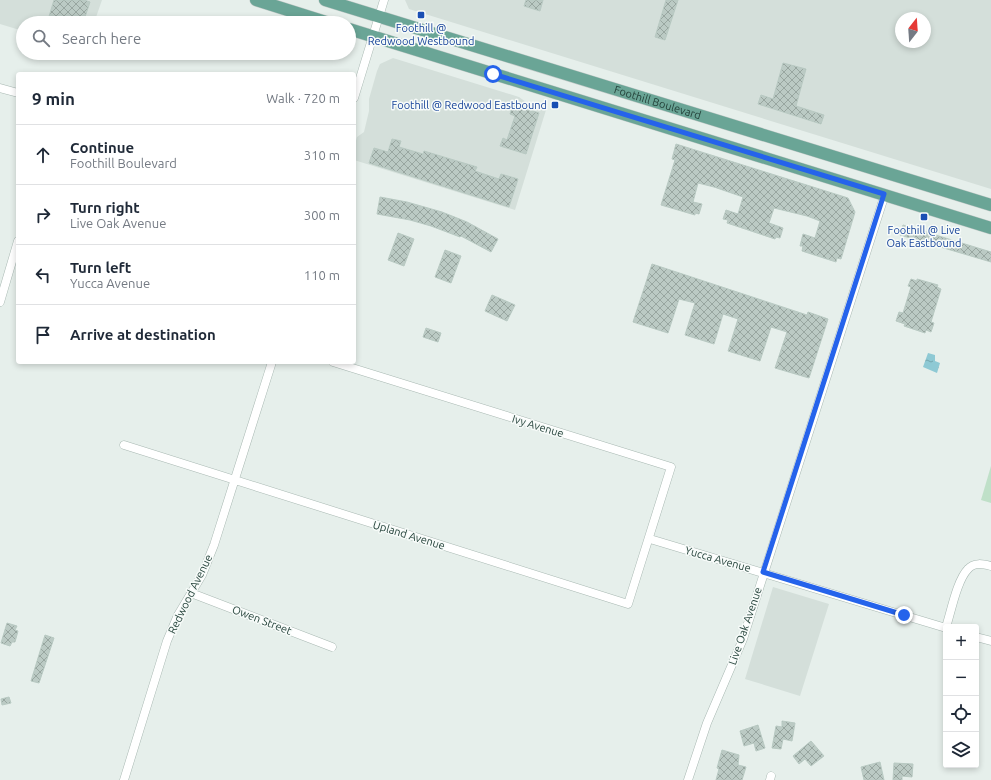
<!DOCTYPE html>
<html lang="en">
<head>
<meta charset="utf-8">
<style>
  :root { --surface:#fff; --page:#f2f2f3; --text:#1f2937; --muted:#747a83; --line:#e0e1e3 }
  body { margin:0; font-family:Ubuntu,sans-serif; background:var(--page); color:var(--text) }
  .controls { position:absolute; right:12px; bottom:12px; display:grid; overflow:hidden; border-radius:4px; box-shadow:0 2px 6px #0003 }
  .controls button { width:36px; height:36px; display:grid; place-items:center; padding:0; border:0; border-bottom:1px solid var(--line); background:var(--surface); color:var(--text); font:20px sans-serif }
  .compass { position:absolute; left:895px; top:12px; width:36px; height:36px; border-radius:50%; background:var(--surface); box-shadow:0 2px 6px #0003; rotate:17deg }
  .stop { position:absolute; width:12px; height:12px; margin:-9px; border:3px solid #2563eb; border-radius:50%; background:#fff }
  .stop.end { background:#2563eb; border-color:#fff; box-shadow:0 1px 4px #0008 }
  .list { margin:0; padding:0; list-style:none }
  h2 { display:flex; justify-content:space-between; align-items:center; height:52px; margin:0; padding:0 16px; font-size:17px }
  h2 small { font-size:13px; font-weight:400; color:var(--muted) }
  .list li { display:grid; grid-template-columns:26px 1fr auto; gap:12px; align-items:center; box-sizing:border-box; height:60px; padding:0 16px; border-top:1px solid var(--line) }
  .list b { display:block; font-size:15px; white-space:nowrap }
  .list p { margin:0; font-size:13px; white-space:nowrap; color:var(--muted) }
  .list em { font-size:13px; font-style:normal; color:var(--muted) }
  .icon { flex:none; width:22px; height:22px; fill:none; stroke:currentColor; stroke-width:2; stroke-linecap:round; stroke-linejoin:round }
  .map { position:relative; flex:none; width:991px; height:780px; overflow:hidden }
  .search { position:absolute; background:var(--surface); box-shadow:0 2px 6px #0003; left:16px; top:16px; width:340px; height:44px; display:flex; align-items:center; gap:10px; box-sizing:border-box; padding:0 14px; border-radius:22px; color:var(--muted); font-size:15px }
  .panel { position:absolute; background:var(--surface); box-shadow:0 2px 6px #0003; left:16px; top:72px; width:340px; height:292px; border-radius:4px }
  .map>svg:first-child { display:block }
  .built { fill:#d4dfda; fill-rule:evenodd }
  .grass { fill:#bfe0c8 }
  .water { fill:url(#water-ripples) }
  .building { fill:url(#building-cross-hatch); stroke:#b8c9c2 }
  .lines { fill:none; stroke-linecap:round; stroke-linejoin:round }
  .minor-casing { stroke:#a8b8b2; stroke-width:9 }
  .primary-casing { stroke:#c2cac8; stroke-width:13 }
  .minor { stroke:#fff; stroke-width:8 }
  .primary { stroke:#6aa596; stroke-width:12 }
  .route { stroke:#2563eb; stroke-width:5 }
  .transit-dot { fill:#1a4fb4; stroke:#f7fbf9; stroke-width:1.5 }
  .labels { text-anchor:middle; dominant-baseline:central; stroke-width:3; stroke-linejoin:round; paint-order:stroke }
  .transit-label { font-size:11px; fill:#164399; stroke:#f7fbf9 }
  .street-label { font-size:11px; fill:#24423a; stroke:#f7fbf9 }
</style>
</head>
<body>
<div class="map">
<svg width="991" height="780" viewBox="0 0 991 780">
  <defs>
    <pattern id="water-ripples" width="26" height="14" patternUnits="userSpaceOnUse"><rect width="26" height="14" fill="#8ec9d4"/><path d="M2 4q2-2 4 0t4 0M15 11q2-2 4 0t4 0" fill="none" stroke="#74a5ad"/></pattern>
    <pattern id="building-cross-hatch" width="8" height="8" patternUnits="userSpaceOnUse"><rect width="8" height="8" fill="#bbcac4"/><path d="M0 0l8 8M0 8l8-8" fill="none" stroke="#98a6a0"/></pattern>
  </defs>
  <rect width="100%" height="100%" fill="#e6efeb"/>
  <path class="built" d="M0,0h102l-8,23h-71v8l-23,-7z
    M405,0h586v189l-582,-180zM901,18h24v24h-24z
    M393,58l126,39 11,8 16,5 -31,100 -161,-50v-12l3,-11 7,-5 5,-21v-12l8,-28 3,-7z
    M773,587l56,17 -29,92 -55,-17z"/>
  <path class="grass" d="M991,466v37l-10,-3z"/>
  <path class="water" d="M928,353l7,2v6l5,2 -3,10 -14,-6z"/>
  <path class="building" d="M54,0h30l6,2 -7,21h-36z
    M526,0h17l-3,11 -16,-5z
    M666,0h12l-13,40 -10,-3z
    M783,63l23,6 -10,37 28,9 -3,9 -63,-20 3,-9 12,4z
    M513,105l26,8 -13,41 -26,-8 3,-8 4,2 8,-24 -5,-2z
    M392,139l9,2 -2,6 24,7 1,-3 53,16 -2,4 24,8 2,-5 17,5 -9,28 -140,-44 5,-15 14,4z
    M676,144l172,54 7,14 -14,47 -4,-1 -1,4 -34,-11 1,-5h-3l3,-12 12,4 5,-17 -13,-5 -33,-8 -5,15 14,5 -3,10 -4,-1 -1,2 -48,-16 1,-3 -5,-1 3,-9 12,4 5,-17 -29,-10 -16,-4 -5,19 9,2 -3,10 -4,-1v2l-34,-10 14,-45 -3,-1z
    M380,197l27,5 35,10 25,10 31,17 -7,13 -30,-16 -1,1 -29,-11 -21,-6 -33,-6z
    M903,225l88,27v10l-91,-27z
    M398,233l16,6 -10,27 -16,-6z
    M445,250l16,6 -10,27 -16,-6z
    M652,264l155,51 1,-3 20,7 -19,59 -34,-10 12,-36 -16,-5 -11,34 -32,-10 10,-32 -15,-5 -9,30 -29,-9 10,-32 -16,-4 -11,34 -35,-11z
    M911,279l6,2v-2l21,6 -1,2 4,2 -10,33 3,1 -3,9 -5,-2 -1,3 -21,-7 1,-2 -9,-3 3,-9 4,1 8,-26 -3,-1z
    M492,295l23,10 -8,16 -22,-10z
    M426,328l15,5 -3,9 -15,-5z
    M7,623l10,3 -2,4 3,1 -3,11h-3l-2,4 -9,-3z
    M45,635l9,3 -15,45 -8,-2z
    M9,697l2,6 -9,2 -1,-6z
    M782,721l13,2 -3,18 -9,-2 -2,10 -9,-1 4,-22 6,1z
    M758,725l7,23 -9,3 -2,-8 -10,3 -4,-15z
    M811,741l13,15 -13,10 -6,-7 -6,5 -6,-8z
    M722,750l17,5 -1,10 8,2 -4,13h-26l3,-11 -2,-1z
    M880,762l4,18h-20l-3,-13z
    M894,763l19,1 -1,13 -10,-1v4h-9z"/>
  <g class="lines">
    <g class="minor-casing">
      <path id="minor" d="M0,88l18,5
        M354,98l30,-98
        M0,302l18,-61
        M124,445l504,159 43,-137 -338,-105
        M650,539l296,89
        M191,593l141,54
        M946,627c5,-15 11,-47 22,-58 6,-7 15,-5 23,-3
        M976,637l15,4
        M124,780l43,-139 11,-26 24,-40 12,-30 58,-183
        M688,780l19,-57 36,-84 142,-445
        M770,780l1,-4"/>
    </g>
    <g class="primary-casing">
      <g id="primary">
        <path d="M256,0l73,23"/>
        <path id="s1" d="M325,0l666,205"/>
        <path d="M349,29l642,199"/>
      </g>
    </g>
    <use href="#minor" class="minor"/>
    <use href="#primary" class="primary"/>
  </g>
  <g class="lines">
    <path class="route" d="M493,74l391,120 -121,378 141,43"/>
  </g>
  <g class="transit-dot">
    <rect x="417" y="11" width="8" height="8" rx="2"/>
    <rect x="551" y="101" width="8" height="8" rx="2"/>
    <rect x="920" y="213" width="8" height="8" rx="2"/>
  </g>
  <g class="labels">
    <g class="transit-label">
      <text x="421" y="28">Foothill @<tspan x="421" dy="13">Redwood Westbound</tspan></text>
      <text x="547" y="105" text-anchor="end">Foothill @ Redwood Eastbound</text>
      <text x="924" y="230">Foothill @ Live<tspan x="924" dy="13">Oak Eastbound</tspan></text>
    </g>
    <g class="street-label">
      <text stroke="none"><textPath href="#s1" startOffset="348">Foothill Boulevard</textPath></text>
      <text transform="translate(538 426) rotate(17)">Ivy Avenue</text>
      <text transform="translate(409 535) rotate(17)">Upland Avenue</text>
      <text transform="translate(718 559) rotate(16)">Yucca Avenue</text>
      <text transform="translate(190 594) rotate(-64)">Redwood Avenue</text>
      <text transform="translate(262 620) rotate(21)">Owen Street</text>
      <text transform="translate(745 626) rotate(-71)">Live Oak Avenue</text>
    </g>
  </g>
</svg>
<div class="controls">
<button>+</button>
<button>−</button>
<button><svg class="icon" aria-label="locate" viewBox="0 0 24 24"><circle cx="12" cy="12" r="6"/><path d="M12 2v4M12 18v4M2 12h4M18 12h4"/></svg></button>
<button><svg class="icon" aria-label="layers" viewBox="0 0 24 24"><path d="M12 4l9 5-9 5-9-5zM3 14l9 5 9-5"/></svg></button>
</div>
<svg class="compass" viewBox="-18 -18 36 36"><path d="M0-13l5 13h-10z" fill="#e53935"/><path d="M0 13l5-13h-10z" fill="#747a83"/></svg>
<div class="stop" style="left:493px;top:74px"></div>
<div class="stop end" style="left:904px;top:615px"></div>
<div class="search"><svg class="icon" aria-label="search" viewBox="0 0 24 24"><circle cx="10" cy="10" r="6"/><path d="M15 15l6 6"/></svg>Search here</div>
<section class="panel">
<h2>9 min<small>Walk · 720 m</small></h2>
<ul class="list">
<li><svg class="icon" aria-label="ahead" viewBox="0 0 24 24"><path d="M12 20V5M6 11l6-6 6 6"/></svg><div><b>Continue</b><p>Foothill Boulevard</p></div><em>310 m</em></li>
<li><svg class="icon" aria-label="right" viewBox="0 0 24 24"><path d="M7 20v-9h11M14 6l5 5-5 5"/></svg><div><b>Turn right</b><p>Live Oak Avenue</p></div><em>300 m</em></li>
<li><svg class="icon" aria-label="left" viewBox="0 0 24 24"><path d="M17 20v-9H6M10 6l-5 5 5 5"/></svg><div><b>Turn left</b><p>Yucca Avenue</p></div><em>110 m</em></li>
<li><svg class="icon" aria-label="arrive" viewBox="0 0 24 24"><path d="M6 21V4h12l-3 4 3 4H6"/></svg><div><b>Arrive at destination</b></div></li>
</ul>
</section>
</div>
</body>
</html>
